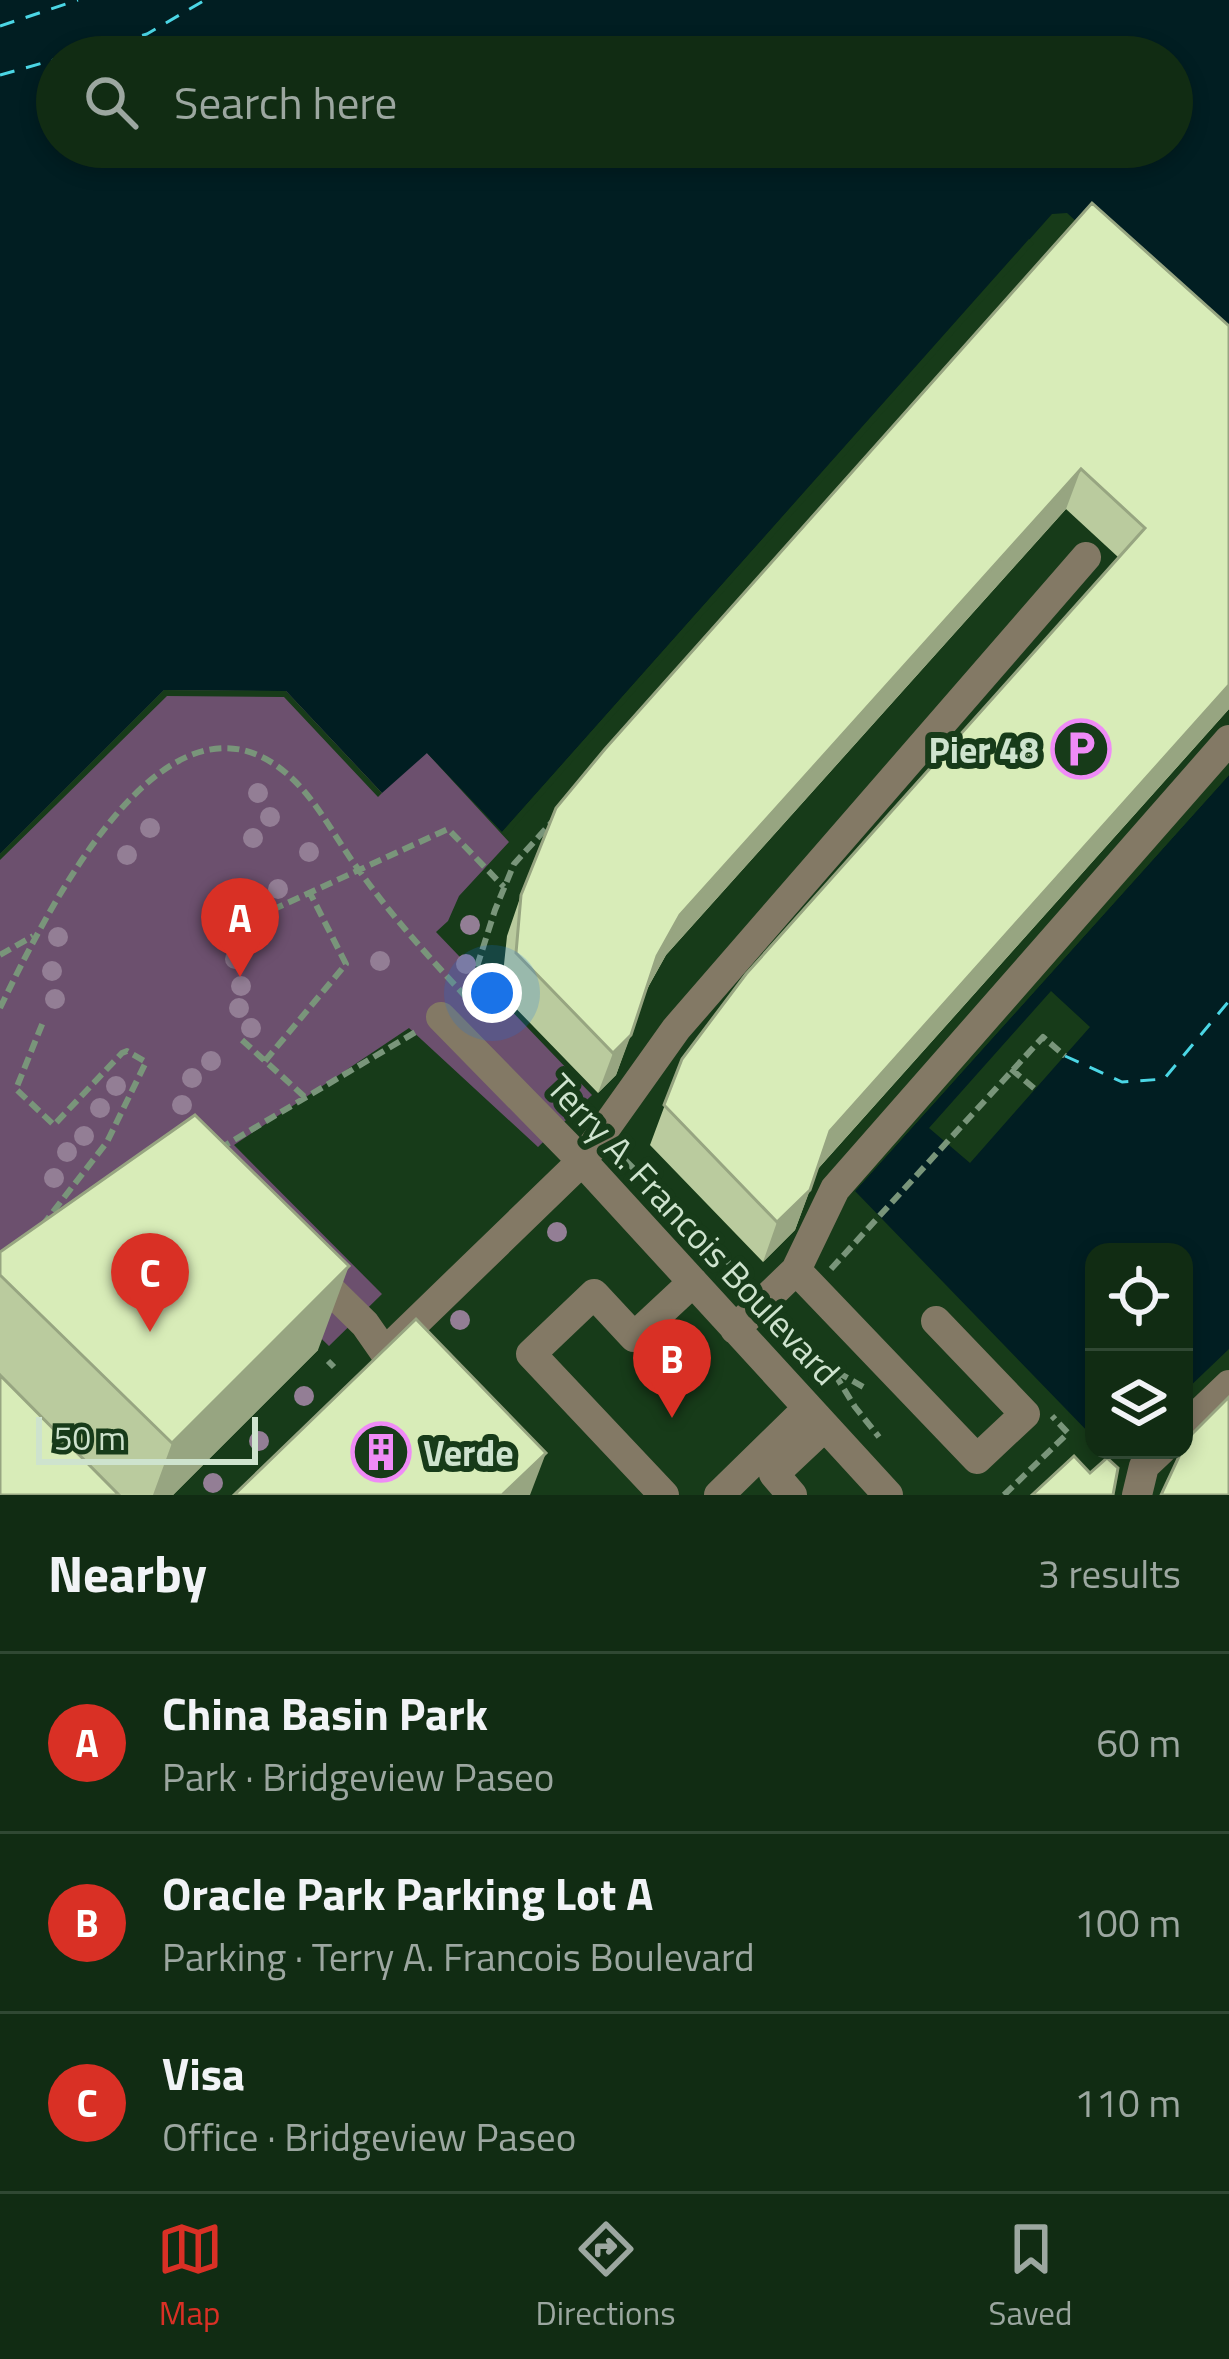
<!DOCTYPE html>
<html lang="en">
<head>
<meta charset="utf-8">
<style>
  :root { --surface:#112c13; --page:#1a341c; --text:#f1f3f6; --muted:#9ca7a0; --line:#304833; --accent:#d93025 }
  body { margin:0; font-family:"Titillium Web",sans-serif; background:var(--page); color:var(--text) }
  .controls { position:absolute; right:36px; bottom:36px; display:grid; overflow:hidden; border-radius:24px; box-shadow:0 6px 18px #0003 }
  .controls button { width:108px; height:108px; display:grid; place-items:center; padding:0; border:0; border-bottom:3px solid var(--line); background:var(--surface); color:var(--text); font:60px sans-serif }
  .scale { position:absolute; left:36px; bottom:30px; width:222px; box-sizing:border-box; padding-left:12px; border:6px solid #cee3ce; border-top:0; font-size:33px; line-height:42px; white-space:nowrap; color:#cee3ce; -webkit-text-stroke:9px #173b19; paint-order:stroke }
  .you { position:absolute; left:492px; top:993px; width:42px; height:42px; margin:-30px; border:9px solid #fff; border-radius:50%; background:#1a73e8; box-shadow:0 0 0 18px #1a73e833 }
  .badge { display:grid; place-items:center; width:78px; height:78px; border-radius:50%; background:var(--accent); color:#fff; font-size:39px; font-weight:700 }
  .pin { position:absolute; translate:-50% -99px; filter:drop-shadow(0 3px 6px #0008) }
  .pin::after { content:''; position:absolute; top:63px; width:42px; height:36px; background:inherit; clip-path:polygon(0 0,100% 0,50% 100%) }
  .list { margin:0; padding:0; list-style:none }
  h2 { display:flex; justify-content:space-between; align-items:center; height:156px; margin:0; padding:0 48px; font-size:51px }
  h2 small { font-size:39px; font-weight:400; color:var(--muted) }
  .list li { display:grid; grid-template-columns:78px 1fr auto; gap:36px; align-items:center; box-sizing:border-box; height:180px; padding:0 48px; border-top:3px solid var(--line) }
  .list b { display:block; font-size:45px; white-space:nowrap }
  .list p { margin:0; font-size:39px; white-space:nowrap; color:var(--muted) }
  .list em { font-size:39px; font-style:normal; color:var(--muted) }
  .icon { flex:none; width:66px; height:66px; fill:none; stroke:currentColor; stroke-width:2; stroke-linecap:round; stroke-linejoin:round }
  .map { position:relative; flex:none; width:1229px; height:1495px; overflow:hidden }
  .search { position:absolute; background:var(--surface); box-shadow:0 6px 18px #0003; left:36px; right:36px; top:36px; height:132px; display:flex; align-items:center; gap:30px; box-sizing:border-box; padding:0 42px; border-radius:66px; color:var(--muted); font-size:45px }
  .sheet { height:696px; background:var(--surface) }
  nav { display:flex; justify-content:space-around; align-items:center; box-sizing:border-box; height:168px; border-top:3px solid var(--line); background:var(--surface); font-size:33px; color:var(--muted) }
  nav a { display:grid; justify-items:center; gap:6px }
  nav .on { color:var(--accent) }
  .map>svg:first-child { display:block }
  .green { fill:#6c506e }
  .water { fill:#011e22; fill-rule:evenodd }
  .pier { fill:#173b19 }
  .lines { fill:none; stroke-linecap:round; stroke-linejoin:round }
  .ferry { stroke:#4bd6e5; stroke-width:3; stroke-dasharray:15 12; stroke-linecap:butt }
  .path { stroke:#79957a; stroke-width:6; stroke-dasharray:12 6; stroke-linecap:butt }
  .minor { stroke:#837965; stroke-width:30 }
  .tree { fill:#937e95 }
  .wall { fill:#bacb9e }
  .shaded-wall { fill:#97a581 }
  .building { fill:#d8ecb8; stroke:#97a581; stroke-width:3 }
  .labels { text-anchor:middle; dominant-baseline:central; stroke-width:12; stroke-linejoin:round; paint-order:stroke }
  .poi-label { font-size:36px; font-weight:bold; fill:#cee3ce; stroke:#173b19; text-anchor:end }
  .street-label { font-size:36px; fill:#cee3ce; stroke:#173b19 }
</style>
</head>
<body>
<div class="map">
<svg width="1229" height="1495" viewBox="0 0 1229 1495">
  <rect width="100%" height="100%" fill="#173b19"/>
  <path class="green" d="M164,690l122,1 141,62 82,89 -50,54 -11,25 -12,11 156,163 -54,52 -129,-119 -175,117 148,149 -53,52 -163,-157 -166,116v-451z"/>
  <path class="water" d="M0,0h1229v358l-162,-145 -15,1 -550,618 -75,-79 -45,40 -96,-102 -122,-1 -164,164zM57,57h1115v90h-1115z
    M1229,775v574l-45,43v-140h-90v186l-239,-247z"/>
  <path class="pier" d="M1029,239l5,4 -528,593 -4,-4z
    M164,690l122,1 96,102 -4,4 -94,-100 -117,-1 -167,164v-6z
    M1229,769v6l-374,416 -6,-1z
    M1051,991l39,36 -120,136 -41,-35z"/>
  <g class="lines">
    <path class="ferry" d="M0,26l78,-26
      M64,57l83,-23 58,-34
      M0,75l57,-16
      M1065,1056l57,26 42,-3 65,-78"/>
    <path class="path" d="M272,910l176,-81 56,58
      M0,955l33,-19
      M466,1001l29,-91 19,-46 38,-42
      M0,1008c41,-84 162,-340 286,-235 30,25 49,65 72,96 32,45 69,86 107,127
      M242,1040l65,59
      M265,1061l81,-97 -36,-71
      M1011,1069l24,20
      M219,1149l200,-119
      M625,1160l123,122
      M42,1226l65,-84 39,-80 -19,-11 -5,2 -68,72 -38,-36 27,-67
      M831,1269l212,-232 22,19
      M786,1321l47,50 22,36 24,30
      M328,1361l6,6
      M837,1372l30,17
      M1004,1495l64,-62 -16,-17"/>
    <path class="minor" d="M441,1017l141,144 306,334
      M308,1268l57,56 30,43
      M796,1270l181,189 48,-45 -89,-93
      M735,1329l61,-59 39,-81 394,-449
      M388,1349l194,-188 94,-132 410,-472
      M1184,1428l45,-43
      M664,1495l-133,-141 63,-60 40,43 59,-55
      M719,1495l88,-86
      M792,1495l-18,-21 50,-47
      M1137,1495l7,-29 17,-16"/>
  </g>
  <g class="tree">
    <circle cx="258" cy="793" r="10"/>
    <circle cx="270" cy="817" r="10"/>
    <circle cx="150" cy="828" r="10"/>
    <circle cx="253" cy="838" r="10"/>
    <circle cx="309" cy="852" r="10"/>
    <circle cx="127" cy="855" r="10"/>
    <circle cx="278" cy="889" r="10"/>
    <circle cx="470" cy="925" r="10"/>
    <circle cx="58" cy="937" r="10"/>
    <circle cx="235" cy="959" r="10"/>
    <circle cx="380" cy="961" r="10"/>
    <circle cx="466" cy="964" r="10"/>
    <circle cx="52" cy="971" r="10"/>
    <circle cx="241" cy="986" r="10"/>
    <circle cx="55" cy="999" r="10"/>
    <circle cx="239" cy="1008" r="10"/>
    <circle cx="251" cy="1028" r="10"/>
    <circle cx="211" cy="1061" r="10"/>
    <circle cx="192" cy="1078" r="10"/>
    <circle cx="116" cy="1086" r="10"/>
    <circle cx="182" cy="1105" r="10"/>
    <circle cx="100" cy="1108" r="10"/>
    <circle cx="84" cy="1136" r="10"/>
    <circle cx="67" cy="1152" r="10"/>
    <circle cx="54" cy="1178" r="10"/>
    <circle cx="557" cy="1232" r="10"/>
    <circle cx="460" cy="1320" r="10"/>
    <circle cx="304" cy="1396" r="10"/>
    <circle cx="259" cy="1441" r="10"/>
    <circle cx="213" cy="1483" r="10"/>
  </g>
  <path class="wall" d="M1229,326v383l-412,461 -22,60 -32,32 -113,-117 32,-86 436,-502 -52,-48 -400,446 -20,36 -30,84 -18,18 -97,-100 6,-57 14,-41z
    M0,1252l318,98 -145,145h-173z"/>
  <path class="shaded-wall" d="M1081,469l-15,40 -400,446 -23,41 14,-40 23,-41z
    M1229,685v24l-413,462 14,-40z
    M631,1035l-15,40 -18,18 15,-40z
    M810,1190l-15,40 -32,32 14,-40z
    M349,1266l-31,84 -145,145h-20l19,-52z
    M546,1453l-16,42h-28z"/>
  <path class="building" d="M1092,203l137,123v359l-399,446 -20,59 -33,32 -113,-117 18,-46 64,-85 399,-446 -64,-59 -401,446 -23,41 -26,79 -18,18 -97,-100 5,-58 35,-87 49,-59z
    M195,1115l154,151 -177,177 -172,-168v-23z
    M416,1319l130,134 -44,42h-268z
    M0,1375l119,120h-119z
    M1229,1397v98h-68l21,-45h2l5,-13z
    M1074,1456l16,17 17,-15 11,10 -5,27h-81z"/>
  <defs>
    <g id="parking-ring" transform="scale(3)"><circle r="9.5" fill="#173b19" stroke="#ef8bf6" stroke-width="1.5"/><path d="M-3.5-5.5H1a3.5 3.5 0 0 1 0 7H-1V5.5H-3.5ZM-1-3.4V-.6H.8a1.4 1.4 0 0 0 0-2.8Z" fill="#ef8bf6"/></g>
    <g id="building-ring" transform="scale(3)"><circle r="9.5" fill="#173b19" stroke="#ef8bf6" stroke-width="1.5"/><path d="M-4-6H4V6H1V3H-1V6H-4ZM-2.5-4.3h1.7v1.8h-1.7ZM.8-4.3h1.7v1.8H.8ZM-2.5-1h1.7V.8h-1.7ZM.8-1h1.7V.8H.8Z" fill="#ef8bf6"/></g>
  </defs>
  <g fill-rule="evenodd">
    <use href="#parking-ring" x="1081" y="749"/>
    <use href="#building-ring" x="381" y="1452"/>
  </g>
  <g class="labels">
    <g class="poi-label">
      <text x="1039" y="749">Pier 48</text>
      <text x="423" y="1452" text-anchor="start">Verde</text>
    </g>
    <g class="street-label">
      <text transform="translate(694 1229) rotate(47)">Terry A. Francois Boulevard</text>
    </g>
  </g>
</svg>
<div class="controls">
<button><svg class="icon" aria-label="locate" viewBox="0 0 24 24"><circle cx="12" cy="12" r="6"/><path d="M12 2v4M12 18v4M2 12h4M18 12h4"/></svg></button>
<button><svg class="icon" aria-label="layers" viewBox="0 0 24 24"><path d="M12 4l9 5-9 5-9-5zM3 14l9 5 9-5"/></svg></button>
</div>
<div class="scale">50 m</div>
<div class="you"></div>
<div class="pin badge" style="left:240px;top:977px">A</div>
<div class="pin badge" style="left:672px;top:1418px">B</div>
<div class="pin badge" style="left:150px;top:1332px">C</div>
<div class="search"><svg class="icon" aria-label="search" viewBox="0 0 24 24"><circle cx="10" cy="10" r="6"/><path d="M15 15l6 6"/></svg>Search here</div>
</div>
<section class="sheet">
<h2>Nearby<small>3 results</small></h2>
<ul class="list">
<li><span class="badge">A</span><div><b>China Basin Park</b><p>Park · Bridgeview Paseo</p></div><em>60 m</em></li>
<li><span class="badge">B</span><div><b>Oracle Park Parking Lot A</b><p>Parking · Terry A. Francois Boulevard</p></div><em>100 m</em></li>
<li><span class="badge">C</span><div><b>Visa</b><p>Office · Bridgeview Paseo</p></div><em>110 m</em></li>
</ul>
</section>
<nav>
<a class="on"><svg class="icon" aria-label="map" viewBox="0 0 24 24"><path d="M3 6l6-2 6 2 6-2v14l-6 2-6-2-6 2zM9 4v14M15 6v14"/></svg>Map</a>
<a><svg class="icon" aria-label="directions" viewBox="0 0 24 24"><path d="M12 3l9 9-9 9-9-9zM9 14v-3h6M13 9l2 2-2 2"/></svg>Directions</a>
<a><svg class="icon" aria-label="saved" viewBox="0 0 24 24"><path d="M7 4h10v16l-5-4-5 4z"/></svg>Saved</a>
</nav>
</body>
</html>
